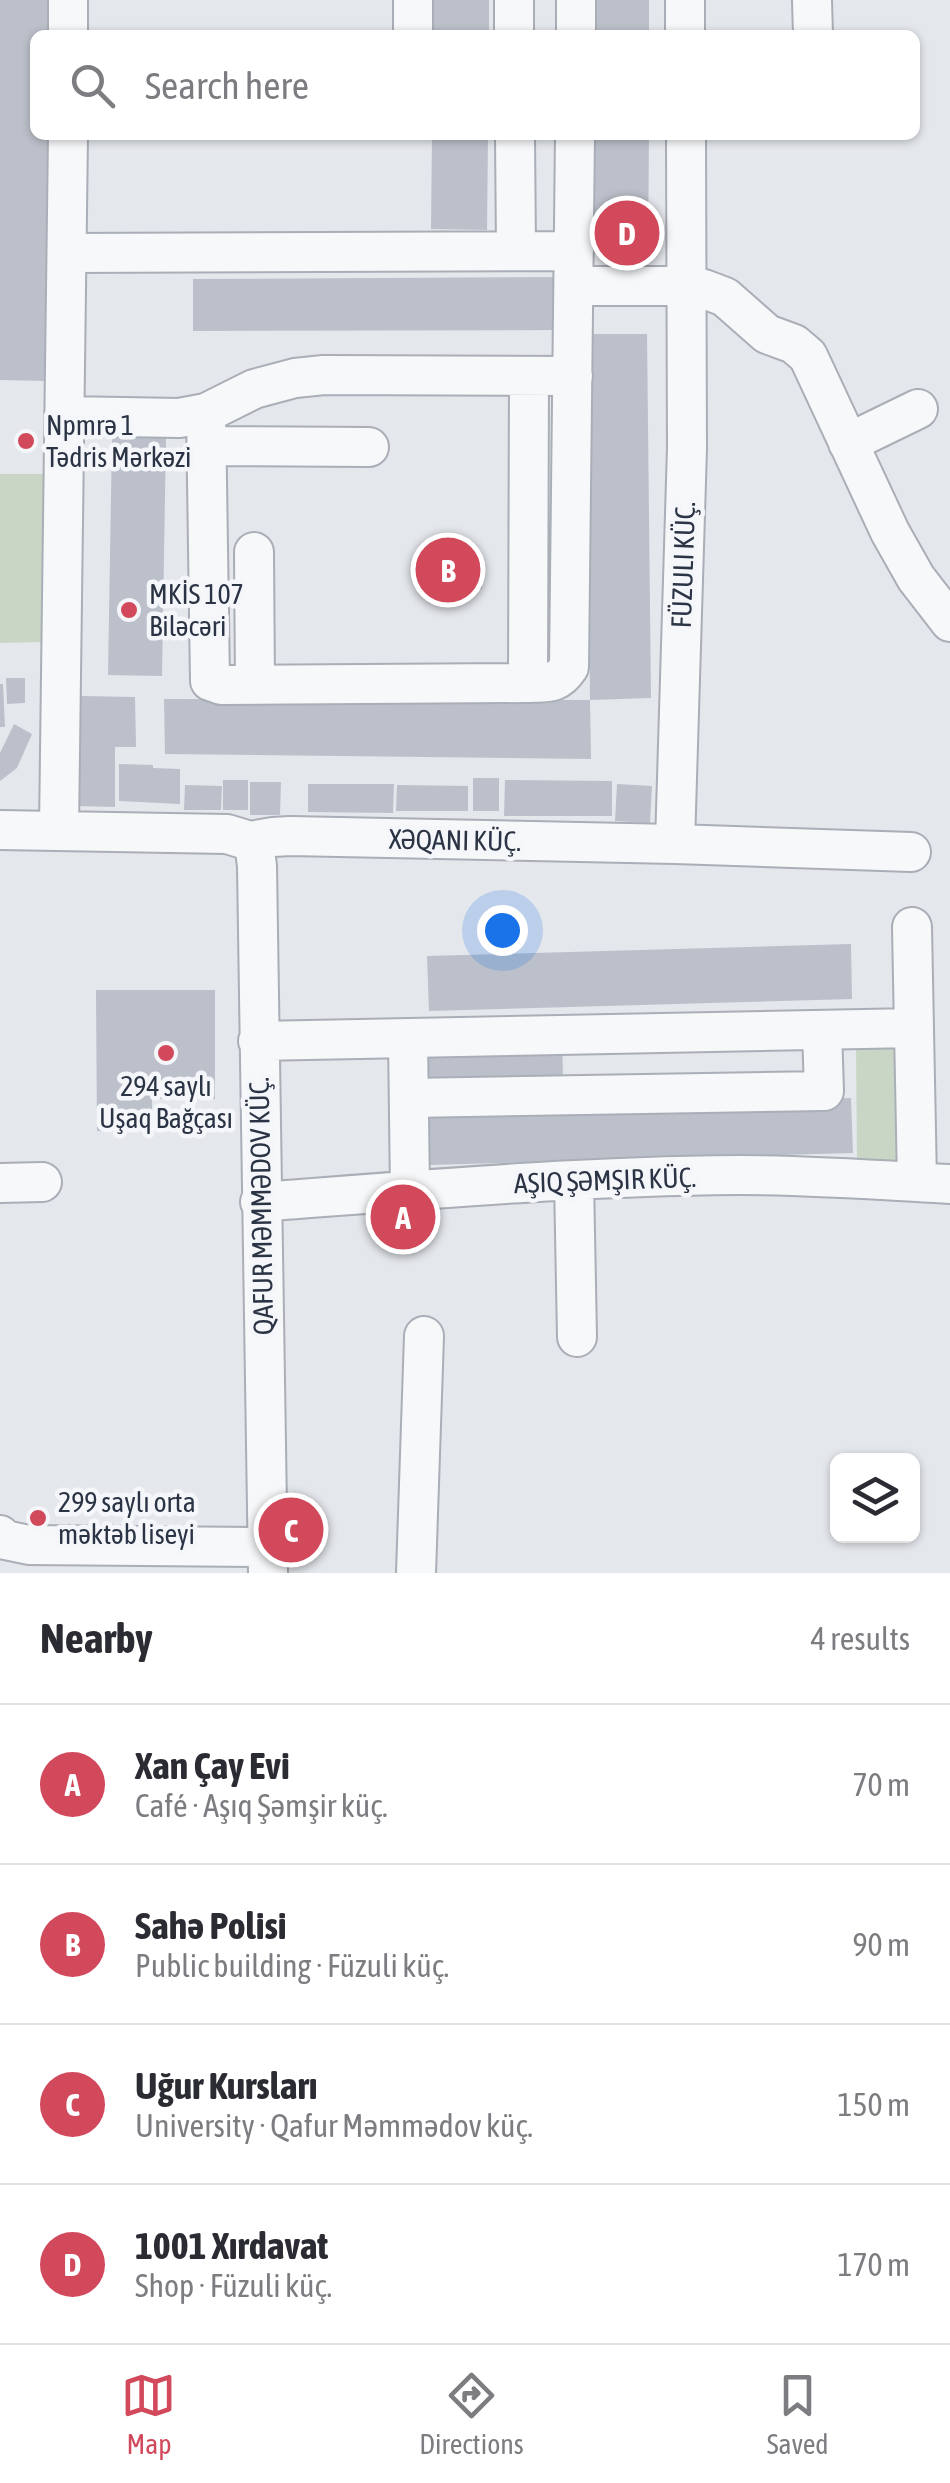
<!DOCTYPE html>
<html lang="en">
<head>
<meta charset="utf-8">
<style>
  :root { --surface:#fff; --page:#f7f7f7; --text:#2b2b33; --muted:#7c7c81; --line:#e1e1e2; --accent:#d1495b }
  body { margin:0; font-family:"Asap Condensed",sans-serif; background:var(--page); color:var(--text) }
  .controls { position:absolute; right:30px; bottom:30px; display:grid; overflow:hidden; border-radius:15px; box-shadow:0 2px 8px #0004 }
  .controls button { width:90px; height:90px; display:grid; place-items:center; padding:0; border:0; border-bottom:2px solid var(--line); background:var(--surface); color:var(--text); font:50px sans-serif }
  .you { position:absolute; left:502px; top:930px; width:35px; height:35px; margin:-25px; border:8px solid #fff; border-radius:50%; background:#1a73e8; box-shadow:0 0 0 15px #1a73e833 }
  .badge { display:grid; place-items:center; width:65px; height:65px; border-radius:50%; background:var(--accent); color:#fff; font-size:32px; font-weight:700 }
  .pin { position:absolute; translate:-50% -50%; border:5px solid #fff; box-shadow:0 2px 10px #0006 }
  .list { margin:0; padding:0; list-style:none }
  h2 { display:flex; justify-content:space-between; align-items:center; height:130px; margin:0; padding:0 40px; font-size:42px }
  h2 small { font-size:32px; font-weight:400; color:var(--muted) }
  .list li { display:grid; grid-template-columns:65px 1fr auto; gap:30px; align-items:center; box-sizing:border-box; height:160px; padding:0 40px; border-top:2px solid var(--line) }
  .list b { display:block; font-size:38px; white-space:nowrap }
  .list p { margin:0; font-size:32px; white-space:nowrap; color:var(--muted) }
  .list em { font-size:32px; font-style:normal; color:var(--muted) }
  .icon { flex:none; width:55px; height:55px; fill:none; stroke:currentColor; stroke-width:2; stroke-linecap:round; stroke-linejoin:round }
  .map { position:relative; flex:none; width:950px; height:1573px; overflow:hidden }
  .search { position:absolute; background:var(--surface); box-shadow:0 2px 8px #0004; left:30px; right:30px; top:30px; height:110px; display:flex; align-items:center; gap:25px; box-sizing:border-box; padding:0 35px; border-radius:15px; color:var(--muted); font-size:38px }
  .sheet { height:770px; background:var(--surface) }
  nav { display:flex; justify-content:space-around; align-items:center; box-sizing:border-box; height:140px; border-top:2px solid var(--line); background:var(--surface); font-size:28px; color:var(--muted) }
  nav a { display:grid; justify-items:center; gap:5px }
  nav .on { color:var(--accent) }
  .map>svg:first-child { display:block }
  .green { fill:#c9d6c5 }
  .building { fill:#bbc0ca }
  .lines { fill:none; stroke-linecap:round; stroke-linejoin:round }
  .minor-casing { stroke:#a9aeb7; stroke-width:42 }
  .minor { stroke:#f7f8fa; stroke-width:38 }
  .poi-dot { fill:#d1495b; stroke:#f4f6f9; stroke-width:4 }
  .labels { text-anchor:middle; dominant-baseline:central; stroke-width:9; stroke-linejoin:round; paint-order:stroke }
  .poi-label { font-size:28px; fill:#2b3445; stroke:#f4f6f9; text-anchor:start }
  .street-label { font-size:28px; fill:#2b3445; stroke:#f4f6f9 }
</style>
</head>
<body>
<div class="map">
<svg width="950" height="1573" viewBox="0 0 950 1573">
  <rect width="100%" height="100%" fill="#e4e7ec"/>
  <path class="green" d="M0,474h43l1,168 -44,1z
    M856,1047h47l2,115h-48z"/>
  <path class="building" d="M0,0h48v35h-13v100h13l-1,246 -47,-1z
    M434,0h55v35h-56z
    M594,0h55v35h-55z
    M432,135h56l-1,95 -56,-1z
    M594,135h55l-1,116h-55z
    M564,277l1,53 -372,1v-52z
    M587,334h60l4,364 -61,2 1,59 -426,-5 -1,-55 426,1z
    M112,437l54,1 -4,238 -54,-1z
    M442,560l40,1v28l-41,-1z
    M6,678h19v25l-18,1z
    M0,684h3l2,43h-5z
    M80,696l55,1 1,50h-21v60l-39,-1v-60h4z
    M14,724l18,10 -15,34 -17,13v-28z
    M119,764l34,1v3l27,1v35l-61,-3z
    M473,778h26v33h-26z
    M223,780h25v30h-25z
    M505,780l107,1v35h-108z
    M250,782h31l-1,33h-30z
    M308,784h86l-1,29 -85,-1z
    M617,784l35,2 -2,37 -35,-2z
    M185,785l37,1 -1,24h-37z
    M397,785l71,1v25h-72z
    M851,944l1,55 -423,12 -2,-55z
    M96,990h119v109h-63v31l-55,1z
    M562,1041l1,35 -139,4 -1,-35z
    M851,1098l2,55 -424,12 -1,-55z"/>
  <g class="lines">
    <g class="minor-casing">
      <path id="minor" d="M413,0v35
        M514,0v35
        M685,0v35
        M812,0l1,35
        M68,35v-35
        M576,35v-35
        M515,135l1,116
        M67,253l507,-2
        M574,286h112l18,3 21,8 42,37 27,10 14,12 82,176 26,46 34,44
        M206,413l4,268 11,4 307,-2c20,-1 29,2 41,-16l6,-532
        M65,416l114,2 27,-5 48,-24 41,-11 29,-3 249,1
        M848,443l70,-34
        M206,446l163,1
        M254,552l1,133
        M528,683l1,-307
        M0,830l227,4 23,7 23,-4 17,-1 385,8 236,8
        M59,830l9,-695
        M250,841l5,10 2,15 11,707
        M675,844l12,-396 -1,-313
        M912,927l5,255
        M408,1038l2,153
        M258,1041l655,-13
        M409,1098l415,-7 -2,-61
        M574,1180l3,157
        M0,1183l42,-1
        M260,1202c159,-12 318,-26 478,-27 71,0 141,5 212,9
        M0,1535l5,5 24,5 237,2
        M416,1573l8,-237"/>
    </g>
    <use href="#minor" class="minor"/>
  </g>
  <g class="poi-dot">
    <circle cx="26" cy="441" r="10"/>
    <circle cx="129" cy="610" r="10"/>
    <circle cx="166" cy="1053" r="10"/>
    <circle cx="38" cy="1518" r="10"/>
  </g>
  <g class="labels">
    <g class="poi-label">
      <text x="46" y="425">Npmrə 1<tspan x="46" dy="32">Tədris Mərkəzi</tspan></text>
      <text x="149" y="594">MKİS 107<tspan x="149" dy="32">Biləcəri</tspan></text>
      <text x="166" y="1086" text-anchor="middle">294 saylı<tspan x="166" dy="32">Uşaq Bağçası</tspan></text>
      <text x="58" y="1502">299 saylı orta<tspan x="58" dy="32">məktəb liseyi</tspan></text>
    </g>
    <g class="street-label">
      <text transform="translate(683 565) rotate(-88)">FÜZULI KÜÇ.</text>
      <text transform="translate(455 840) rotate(1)">XƏQANI KÜÇ.</text>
      <text transform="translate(605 1180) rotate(-2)">AŞIQ ŞƏMŞIR KÜÇ.</text>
      <text transform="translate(261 1206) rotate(-91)">QAFUR MƏMMƏDOV KÜÇ.</text>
    </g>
  </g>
</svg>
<div class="controls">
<button><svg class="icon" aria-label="layers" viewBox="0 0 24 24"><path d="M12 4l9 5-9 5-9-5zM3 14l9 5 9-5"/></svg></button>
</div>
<div class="you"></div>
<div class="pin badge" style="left:403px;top:1217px">A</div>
<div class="pin badge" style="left:448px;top:570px">B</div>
<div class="pin badge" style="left:291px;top:1530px">C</div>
<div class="pin badge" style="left:627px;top:233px">D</div>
<div class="search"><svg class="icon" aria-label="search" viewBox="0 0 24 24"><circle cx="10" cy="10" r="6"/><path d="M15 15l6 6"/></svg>Search here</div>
</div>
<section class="sheet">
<h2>Nearby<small>4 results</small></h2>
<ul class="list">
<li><span class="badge">A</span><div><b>Xan Çay Evi</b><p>Café · Aşıq Şəmşir küç.</p></div><em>70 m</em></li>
<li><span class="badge">B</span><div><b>Sahə Polisi</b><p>Public building · Füzuli küç.</p></div><em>90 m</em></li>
<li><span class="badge">C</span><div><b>Uğur Kursları</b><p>University · Qafur Məmmədov küç.</p></div><em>150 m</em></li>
<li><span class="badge">D</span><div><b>1001 Xırdavat</b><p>Shop · Füzuli küç.</p></div><em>170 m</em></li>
</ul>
</section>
<nav>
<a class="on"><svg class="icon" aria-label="map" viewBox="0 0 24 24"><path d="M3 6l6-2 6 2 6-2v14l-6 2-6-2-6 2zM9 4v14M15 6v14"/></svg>Map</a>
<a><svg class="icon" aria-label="directions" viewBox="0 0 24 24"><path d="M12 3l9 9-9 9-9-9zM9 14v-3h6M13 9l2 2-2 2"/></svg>Directions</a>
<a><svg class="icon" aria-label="saved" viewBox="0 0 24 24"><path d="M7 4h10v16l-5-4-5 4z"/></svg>Saved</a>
</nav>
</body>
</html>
